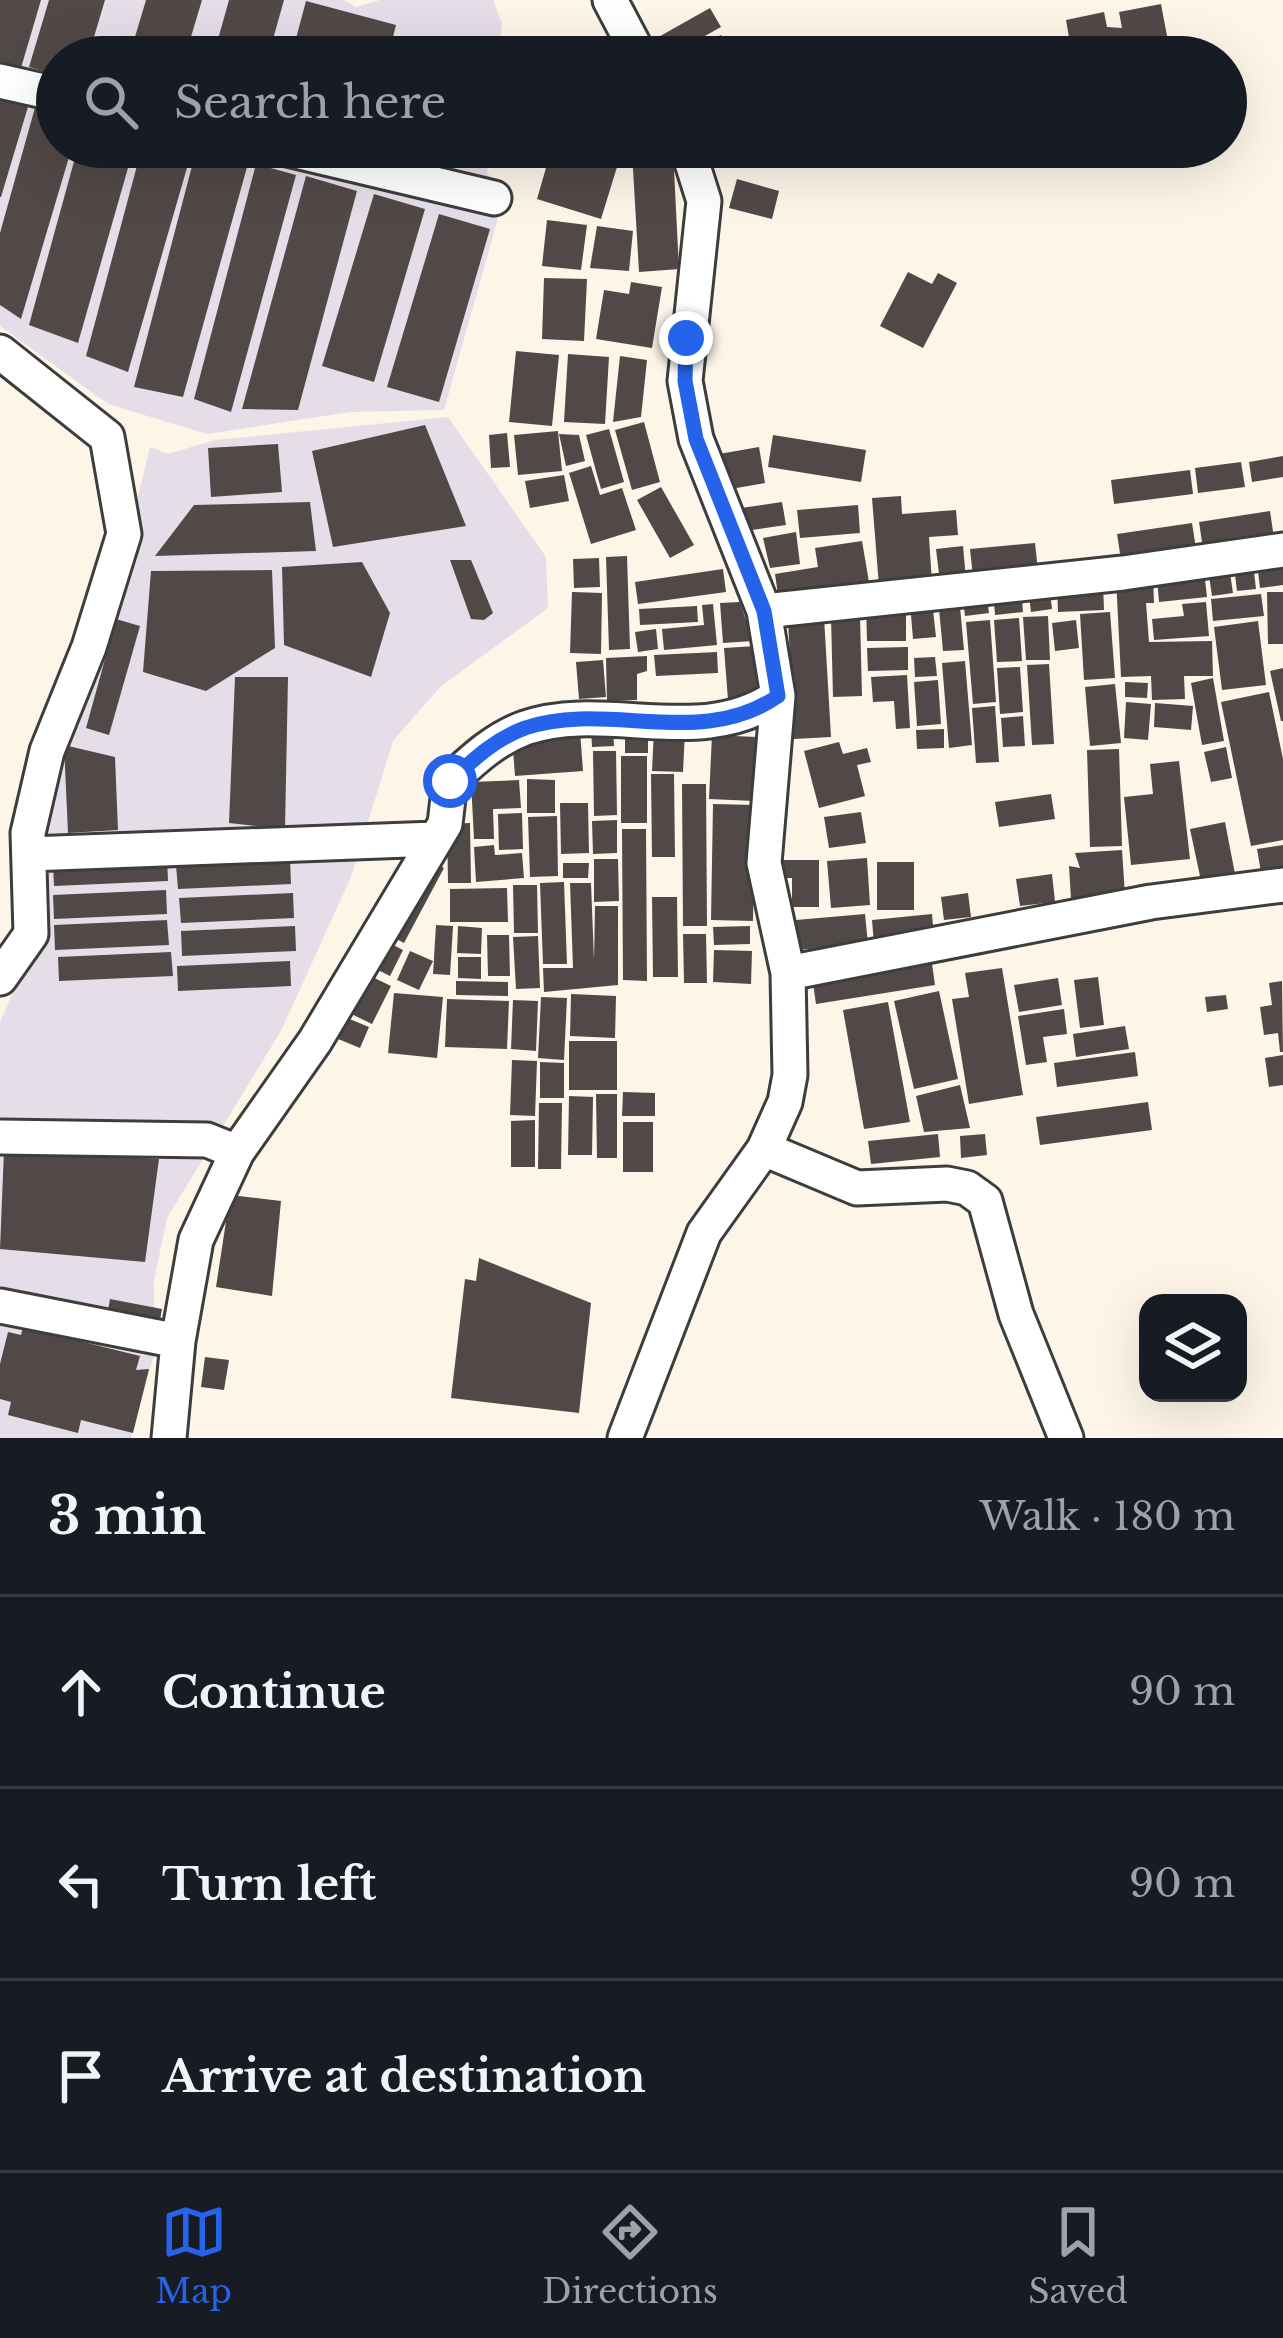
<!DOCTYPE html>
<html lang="en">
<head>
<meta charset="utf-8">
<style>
  :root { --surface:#171b24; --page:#242831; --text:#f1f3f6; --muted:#9ea1a6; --line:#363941; --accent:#2563eb }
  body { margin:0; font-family:"Libre Baskerville",serif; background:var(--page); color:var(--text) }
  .controls { position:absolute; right:36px; bottom:36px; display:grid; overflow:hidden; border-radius:24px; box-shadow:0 12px 48px #0002 }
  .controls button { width:108px; height:108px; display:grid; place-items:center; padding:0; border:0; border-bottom:3px solid var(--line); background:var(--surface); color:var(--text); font:60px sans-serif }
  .stop { position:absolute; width:36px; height:36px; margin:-27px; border:9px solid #2563eb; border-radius:50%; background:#fff }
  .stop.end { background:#2563eb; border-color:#fff; box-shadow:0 3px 12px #0008 }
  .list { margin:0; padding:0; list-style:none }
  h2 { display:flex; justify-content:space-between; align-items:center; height:156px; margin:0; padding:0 48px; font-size:51px }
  h2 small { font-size:39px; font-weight:400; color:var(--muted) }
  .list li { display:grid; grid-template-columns:78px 1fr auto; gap:36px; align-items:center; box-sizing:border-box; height:192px; padding:0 48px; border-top:3px solid var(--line) }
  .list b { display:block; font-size:45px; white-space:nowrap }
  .list em { font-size:39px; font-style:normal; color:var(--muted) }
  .icon { flex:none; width:66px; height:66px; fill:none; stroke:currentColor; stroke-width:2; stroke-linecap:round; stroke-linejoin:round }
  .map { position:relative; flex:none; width:1283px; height:1438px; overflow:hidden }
  .search { position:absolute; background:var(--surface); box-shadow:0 12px 48px #0002; left:36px; right:36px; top:36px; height:132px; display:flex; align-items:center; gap:30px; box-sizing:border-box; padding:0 42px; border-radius:66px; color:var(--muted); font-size:45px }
  .sheet { height:732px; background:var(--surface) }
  nav { display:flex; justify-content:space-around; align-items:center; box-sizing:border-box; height:168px; border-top:3px solid var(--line); background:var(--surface); font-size:33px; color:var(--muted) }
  nav a { display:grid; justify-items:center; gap:6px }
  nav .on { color:var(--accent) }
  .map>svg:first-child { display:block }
  .industrial { fill:#e5dee8 }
  .building { fill:#514947 }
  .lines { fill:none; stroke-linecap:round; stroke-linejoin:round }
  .minor-casing { stroke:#3d3d3d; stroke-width:39 }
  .minor { stroke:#fff; stroke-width:33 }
  .route { stroke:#2563eb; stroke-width:15 }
</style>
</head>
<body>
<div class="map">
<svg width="1283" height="1438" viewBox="0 0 1283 1438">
  <rect width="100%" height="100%" fill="#fdf5e8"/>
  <path class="industrial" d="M0,0h344l12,7 24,-7h113l9,23 -3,34h-442v90h433l-3,26 14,14 -4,35 -53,188 -94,2 -143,22 -99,-30 -108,-78z
    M448,417l98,140 2,51 -108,79 -47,54 -42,136 -69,152 -115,189 -13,63 1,70 -24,87h-131v-416l38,-87 3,-89 14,-100 64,-172 31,-127 18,7 47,-14z"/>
  <path class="building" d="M0,0h41l-20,68 -21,-6z
    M49,0h56l-17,57h-31v18l-28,-8z
    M146,0h56l-17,57h-56z
    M229,0h55l-16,57h-55z
    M306,1l90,24 -8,32h-97z
    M1161,4l10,53h-88l-2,-10 -10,2 -5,-29 38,-8 3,15 15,1 -3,-16z
    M710,8l11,19 -54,30h-14l-7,-13z
    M721,35l11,22h-55z
    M933,49l1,8h-34v-2z
    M0,92l30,8 -29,97h-1z
    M36,104l21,5v38h15l-51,172 -21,-14v-72z
    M78,147h56l-56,196 -49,-18z
    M142,147h51l-65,225 -42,-16z
    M197,147l52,13 -66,237 -49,-10z
    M552,147l65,20 -16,52 -64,-20z
    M848,147h46l2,8 -45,8z
    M673,150l6,119 -40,3 -7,-120z
    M256,164l40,11 -65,237 -37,-13z
    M306,176l51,15 -59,219 -56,-1z
    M737,179l42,12 -7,28 -43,-11z
    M374,194l51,15 -51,173 -52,-16z
    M439,214l51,15 -51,173 -52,-15z
    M547,220l40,5 -6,45 -39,-4z
    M597,226l36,5 -4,40 -39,-3z
    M908,272l24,12 6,-11 19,10 -34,65 -43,-22z
    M544,278l43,1 -3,62 -42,-2z
    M631,282l31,5 -10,61 -56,-9 8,-49 25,4z
    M516,351l43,4 -7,71 -43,-4z
    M568,354l41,3 -4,67 -41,-2z
    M620,356l27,4 -6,57 -28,5z
    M644,422l16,60 -28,8 -17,-60z
    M425,425l41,101 -133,21 -21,-96z
    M609,429l15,53 -23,7 -15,-54z
    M558,431l4,40 -44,4 -4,-40z
    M507,433l3,34 -19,1 -2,-33z
    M559,434l20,1 6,26 -19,5z
    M773,435l93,15 -5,32 -93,-15z
    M278,444l4,48 -71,5 -3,-49z
    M759,447l6,36 -40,7 -6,-36z
    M1283,456v21l-31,5 -3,-20z
    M1241,462l4,25 -47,6 -3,-25z
    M591,466l9,29 22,-7 14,42 -45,14 -22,-71z
    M1190,470l3,24 -79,10 -3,-24z
    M564,475l5,26 -39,7 -5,-27z
    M661,487l33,58 -24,13 -33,-58z
    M901,496l1,18 54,-4 2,25 -29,2 3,46 -53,3 -7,-88z
    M310,502l6,49 -161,5 39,-51z
    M782,502l4,23 -41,6 -4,-23z
    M858,505l2,28 -60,5 -3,-28z
    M1270,511l5,34 -71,10 -5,-33z
    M1192,523l5,32 -75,11 -5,-32z
    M796,532l4,32 -30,4 -7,-30z
    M862,541l8,47 -91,14 -4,-28 43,-7 -3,-19z
    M1035,543l3,27 -65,7 -3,-28z
    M963,546l3,33 -26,3 -4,-33z
    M627,556l3,93 -21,1 -3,-93z
    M599,558l1,29 -26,1 -1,-29z
    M450,560h21l22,53 -9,7 -13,-1z
    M1283,560v25l-23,3 -3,-25z
    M362,562l28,51 -19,64 -87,-32 -2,-78z
    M1253,564l3,25 -19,2 -3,-25z
    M1229,566l4,27 -21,3 -4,-27z
    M723,569l3,23 -88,12 -3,-22z
    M272,570l3,78 -69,43 -63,-19 8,-101z
    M1204,571l3,26 -48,5 -2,-25z
    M1153,576l1,27h-8l3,39 63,-1 1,35h-29l1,23 -33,1 -1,-24 -30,1 -5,-99z
    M1103,584l1,26 -46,2 -1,-26z
    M1049,585l3,24 -21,3 -3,-24z
    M1021,587l2,25 -28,3 -2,-25z
    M986,590l3,23 -24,3 -3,-23z
    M572,592l30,1 -1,61 -31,-1z
    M1267,592h16v52h-15z
    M1261,594l3,22 -51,5 -2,-22z
    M959,596l5,54 -21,1 -5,-53z
    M932,601l4,36 -23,2 -3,-36z
    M740,602l13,39 -30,2 -3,-40z
    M1206,602l3,34 -55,4 -2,-21 32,-3 -2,-12z
    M713,604l4,41 -53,5 -2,-21 42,-4 -2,-20z
    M866,604h40v37h-39z
    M697,606l1,16 -58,3 -1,-16z
    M1110,612l5,66 -31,2 -4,-66z
    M860,616l2,80 -29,1 -2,-80z
    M1048,616l2,44h-24l-3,-43z
    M824,617l7,120 -37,2 -6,-120z
    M1019,618l3,43 -25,1 -3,-42z
    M116,619l24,7 -31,109 -23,-7z
    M990,620l6,82 -23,2 -7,-82z
    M1076,620l3,28 -24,3 -3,-28z
    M1258,621l8,64 -44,5 -8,-63z
    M656,629l2,20 -20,3 -3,-20z
    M756,646l4,52 -32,2 -4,-52z
    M908,647v23l-40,1 -1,-23z
    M717,652l1,21 -62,3 -2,-21z
    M647,656v15l-10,3v26l-30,1 -1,-43z
    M935,657l2,19 -22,1 -1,-19z
    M603,660l3,37 -27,2 -3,-37z
    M965,661l7,84 -23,3 -7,-85z
    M1049,664l5,80 -22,1 -5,-80z
    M1020,667l3,45 -23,2 -3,-46z
    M1283,668v53h-2l-11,-50z
    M907,675l3,53 -14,1 -2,-28 -21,1 -2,-25z
    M235,677h53l-3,152 -56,-6z
    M1213,678l11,63 -22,4 -11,-62z
    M938,680l3,44 -24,2 -3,-44z
    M1125,682l23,1 -1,15 -22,-1z
    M1115,684l6,59 -31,3 -5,-59z
    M1269,692l14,67v81l-32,6 -30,-144z
    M1126,702l25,2 -3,36 -24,-2z
    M1155,703l38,3 -2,24 -37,-3z
    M995,706l4,56 -23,1 -4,-55z
    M1023,716l2,30 -22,1 -2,-29z
    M613,726l1,20 -22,1 -1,-20z
    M625,729h23v24h-23z
    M944,729v19l-27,1 -1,-19z
    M654,730l31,1 -2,41 -31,-1z
    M580,731l3,40 -68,5 -3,-40z
    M712,735l45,2 -3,64 -45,-2z
    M839,742l4,12 24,-6 4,14 -14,3 8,31 -46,12 -15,-57z
    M64,745l51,12 3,73 -50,3z
    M1226,747l6,31 -21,4 -7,-30z
    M1119,749l3,97 -32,1 -3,-97z
    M593,751h23l1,64 -23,1z
    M621,756h26v67h-26z
    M1179,761l11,98 -59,6 -7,-68 29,-3 -3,-30z
    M651,774h23l1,83h-23z
    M527,779l28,1v33h-28z
    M519,780l2,28 -28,1 1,30h-20l-3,-57z
    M682,784h24l1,142h-24z
    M1051,794l4,25 -56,8 -4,-25z
    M560,803h28l1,50 -28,1z
    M713,804l42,1 -2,116 -42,-1z
    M861,812l5,31 -37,5 -5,-31z
    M522,813l1,36 -24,1 -1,-36z
    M557,816l1,60 -28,1 -2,-60z
    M617,820v33l-24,1 -1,-33z
    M1225,822l10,52 -34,7 -11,-52z
    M470,823l1,60h-23l-1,-59z
    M622,829h24l1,152 -24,-1z
    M494,845l1,10 27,-2 2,25 -48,4 -2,-35z
    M1283,845v29l-21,4 -5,-29z
    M1122,850l3,45 -54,4 -2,-33 11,2 -5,-15z
    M167,857l1,24 -114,5 -1,-24z
    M867,858l3,47 -39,3 -4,-47z
    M428,859l16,9 -40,75 -17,-9z
    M594,859h24l1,42 -25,1z
    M290,860l1,24 -113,5 -2,-24z
    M778,860h41v47h-27v-29h-13z
    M877,862h37v48h-37z
    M563,863h26l-1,15h-25z
    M1052,874l3,28 -35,4 -4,-27z
    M564,882l3,82h-24l-3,-81z
    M570,883h21l3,77 1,-54h23v79l-74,7 -1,-24h30z
    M513,885h24l1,48h-24z
    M507,888l1,34h-58v-33z
    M166,890l1,24 -113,5 -1,-24z
    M293,893l1,25 -113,5 -2,-25z
    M968,893l3,24 -27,3 -3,-23z
    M652,897h25l1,80h-25z
    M865,914l3,30 -70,6 -2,-30z
    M932,914l2,23 -60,7 -2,-24z
    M167,920l2,25 -114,5 -1,-25z
    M436,925l17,1 -3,49 -17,-1z
    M295,926l1,25 -114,5 -1,-25z
    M458,926l24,2 -1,26 -24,-1z
    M750,926v18l-36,1 -1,-18z
    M683,934h23l1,49h-23z
    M487,935h22l1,41h-22z
    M538,936l2,52 -24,1 -3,-52z
    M382,939l21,11 -13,26 -22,-11z
    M714,950l38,1 -1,33 -38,-2z
    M410,951l23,10 -14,29 -22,-10z
    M171,952l2,24 -114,5 -1,-24z
    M458,957h23v22l-23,-1z
    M931,957l4,28 -119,19 -4,-28z
    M290,961l1,25 -113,5 -1,-25z
    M1002,968l21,127 -54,9 -17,-105 17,-2 -4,-24z
    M362,972l29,14 -19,38 -29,-14z
    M1098,977l6,48 -24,3 -6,-48z
    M1058,978l4,27 -43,7 -5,-27z
    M456,981l52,1v14l-52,-1z
    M1282,981l1,71h-3l-2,-19 -14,2 -4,-28 12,-2 -3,-22z
    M939,991l19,88 -44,10 -20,-88z
    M394,993l49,4 -6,61 -49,-5z
    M571,994l45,2 -1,42 -45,-2z
    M1226,995l2,14 -21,3 -2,-15z
    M541,997l26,1 -3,62 -26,-2z
    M447,999l62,2 -2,48 -62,-2z
    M513,1000l25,1 -2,50 -25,-2z
    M888,1002l22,120 -46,7 -21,-119z
    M1064,1009l3,25 -24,3 4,25 -21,3 -8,-49z
    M335,1013l34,14 -9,21 -34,-14z
    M1125,1026l4,23 -53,8 -3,-23z
    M569,1041h48v49h-48z
    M1135,1052l3,24 -81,11 -3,-24z
    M1283,1055v30l-14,2 -4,-29z
    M512,1060l25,1 -2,55 -25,-1z
    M540,1062l24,1v35h-24z
    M960,1085l10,43 -46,4 -8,-36z
    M623,1092l32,1v23h-33z
    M596,1094h21v64h-20z
    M569,1096l24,1 -1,58h-24z
    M1148,1102l4,28 -112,15 -4,-28z
    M539,1103h23l-1,66h-23z
    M535,1120v47h-24v-46z
    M623,1122h30v50h-30z
    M938,1134l2,23 -69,7 -3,-23z
    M985,1134l2,21 -26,3 -1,-22z
    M4,1150l155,9 -14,103 -145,-13z
    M230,1195l51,6 -9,95 -56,-9z
    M479,1258l112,45 -12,110 -128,-15 14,-119 11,2z
    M110,1299l52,10 -4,22 -52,-10z
    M23,1327l117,29 -4,14 13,-1 -16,64 -52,-13 -3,13 -70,-18 3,-13 -11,-3v-35l8,-32 13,3z
    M205,1357l24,3 -5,30 -23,-3z"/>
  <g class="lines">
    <g class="minor-casing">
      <path id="minor" d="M610,0l30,57
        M0,81l57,13
        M279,147l215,51
        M0,352l107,85 17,97 -35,113 -42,104 -19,82 3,101 -31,44
        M764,611l359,-38 160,-23
        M29,854l406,-15
        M788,973l363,-71 132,-17
        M0,1137l207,3 30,12
        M764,1149l93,39 90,-4 20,4 18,13 31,113 50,124
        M0,1306l178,35
        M169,1438l9,-97 18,-101 41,-88 78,-111 130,-217 5,-43c24,-22 45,-42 75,-53 82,-28 177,22 253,-32l-14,-85 -68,-172 -11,-58 19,-180 -17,-54
        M625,1438l79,-205 60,-84 21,-47 5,-27 -2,-102 -24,-110 14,-167"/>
    </g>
    <use href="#minor" class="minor"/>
  </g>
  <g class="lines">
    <path class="route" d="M450,781c24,-22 45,-42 75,-53 82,-28 177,22 253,-32l-14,-85 -68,-172 -11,-58 1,-43"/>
  </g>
</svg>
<div class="controls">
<button><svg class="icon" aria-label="layers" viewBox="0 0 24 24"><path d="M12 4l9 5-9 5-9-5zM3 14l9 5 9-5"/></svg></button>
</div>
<div class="stop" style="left:450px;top:781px"></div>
<div class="stop end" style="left:686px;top:338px"></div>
<div class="search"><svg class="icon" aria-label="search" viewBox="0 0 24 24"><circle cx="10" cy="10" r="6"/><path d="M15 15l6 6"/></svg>Search here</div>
</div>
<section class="sheet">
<h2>3 min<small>Walk · 180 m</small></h2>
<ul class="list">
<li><svg class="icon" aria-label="ahead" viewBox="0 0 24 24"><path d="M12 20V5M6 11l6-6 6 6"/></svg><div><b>Continue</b></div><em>90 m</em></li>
<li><svg class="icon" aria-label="left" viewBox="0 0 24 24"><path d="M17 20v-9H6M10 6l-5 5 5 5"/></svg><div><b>Turn left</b></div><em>90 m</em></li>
<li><svg class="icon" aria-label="arrive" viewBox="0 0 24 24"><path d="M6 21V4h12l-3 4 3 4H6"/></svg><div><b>Arrive at destination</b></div></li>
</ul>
</section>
<nav>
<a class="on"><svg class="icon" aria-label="map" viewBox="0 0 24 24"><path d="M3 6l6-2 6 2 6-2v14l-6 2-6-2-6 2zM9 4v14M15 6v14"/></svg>Map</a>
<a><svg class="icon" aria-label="directions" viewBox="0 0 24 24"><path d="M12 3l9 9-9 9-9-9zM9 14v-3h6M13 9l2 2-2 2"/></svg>Directions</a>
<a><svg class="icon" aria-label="saved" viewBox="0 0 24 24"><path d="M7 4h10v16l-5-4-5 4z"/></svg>Saved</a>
</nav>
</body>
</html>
